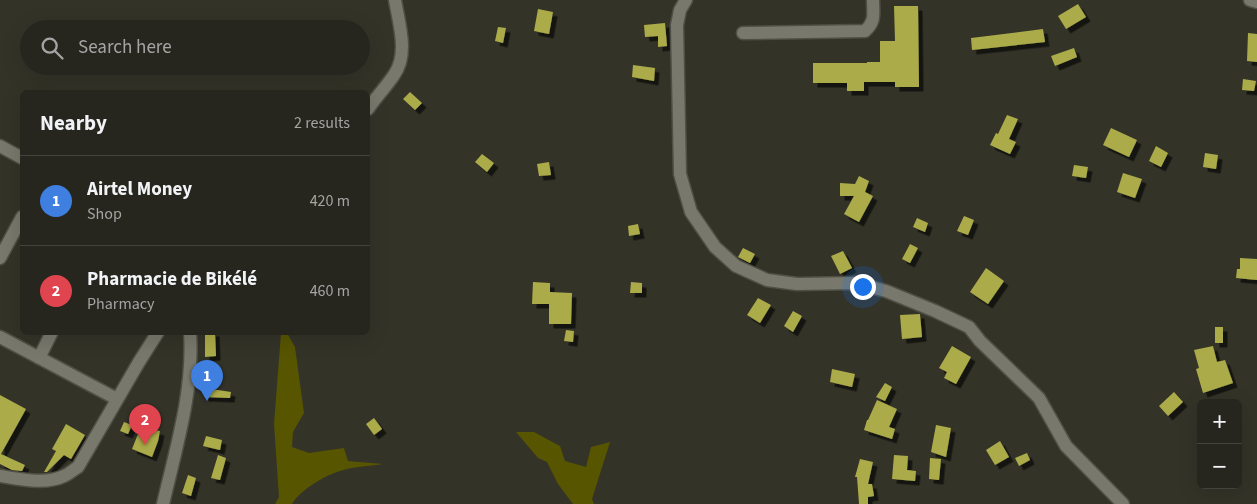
<!DOCTYPE html>
<html lang="en">
<head>
<meta charset="utf-8">
<style>
  :root { --surface:#26261e; --page:#32322b; --text:#f1f3f6; --muted:#a4a5a4; --line:#42433c; --accent:#c0be41 }
  body { margin:0; font-family:"Source Sans 3",sans-serif; background:var(--page); color:var(--text) }
  .controls { position:absolute; right:15px; bottom:15px; display:grid; overflow:hidden; border-radius:8px; box-shadow:0 5px 20px #0002 }
  .controls button { width:45px; height:45px; display:grid; place-items:center; padding:0; border:0; border-bottom:1px solid var(--line); background:var(--surface); color:var(--text); font:25px sans-serif }
  .you { position:absolute; left:862px; top:286px; width:18px; height:18px; margin:-12px; border:4px solid #fff; border-radius:50%; background:#1a73e8; box-shadow:0 0 0 8px #1a73e833 }
  .badge { display:grid; place-items:center; width:32px; height:32px; border-radius:50%; background:var(--accent); color:#fff; font-size:16px; font-weight:700 }
  .pin { position:absolute; translate:-50% -41px; filter:drop-shadow(0 1px 2px #0008) }
  .pin::after { content:''; position:absolute; top:26px; width:18px; height:15px; background:inherit; clip-path:polygon(0 0,100% 0,50% 100%) }
  .list { margin:0; padding:0; list-style:none }
  h2 { display:flex; justify-content:space-between; align-items:center; height:65px; margin:0; padding:0 20px; font-size:21px }
  h2 small { font-size:16px; font-weight:400; color:var(--muted) }
  .list li { display:grid; grid-template-columns:32px 1fr auto; gap:15px; align-items:center; box-sizing:border-box; height:90px; padding:0 20px; border-top:1px solid var(--line) }
  .list b { display:block; font-size:19px; white-space:nowrap }
  .list p { margin:0; font-size:16px; white-space:nowrap; color:var(--muted) }
  .list em { font-size:16px; font-style:normal; color:var(--muted) }
  .icon { flex:none; width:28px; height:28px; fill:none; stroke:currentColor; stroke-width:2; stroke-linecap:round; stroke-linejoin:round }
  .map { position:relative; flex:none; width:1257px; height:504px; overflow:hidden }
  .search { position:absolute; background:var(--surface); box-shadow:0 5px 20px #0002; left:20px; top:20px; width:350px; height:55px; display:flex; align-items:center; gap:12px; box-sizing:border-box; padding:0 18px; border-radius:28px; color:var(--muted); font-size:19px }
  .panel { position:absolute; background:var(--surface); box-shadow:0 5px 20px #0002; left:20px; top:90px; width:350px; height:245px; border-radius:8px }
  .map>svg:first-child { display:block }
  .water { fill:#575500 }
  .building { fill:#acab4a; filter:url(#shadow) }
  .lines { fill:none; stroke-linecap:round; stroke-linejoin:round }
  .minor-casing { stroke:#4f4f45; stroke-width:15 }
  .minor { stroke:#78786c; stroke-width:12 }
</style>
</head>
<body>
<div class="map">
<svg width="1257" height="504" viewBox="0 0 1257 504">
  <defs>
    <filter id="shadow"><feDropShadow dx="4.5" dy="4.5" stdDeviation="0" flood-color="#0009"/></filter>
  </defs>
  <rect width="100%" height="100%" fill="#333328"/>
  <path class="water" d="M281,333h6l8,14 9,66 -11,19 -1,15 17,6 35,-5 4,13 35,3c-13,2 -32,3 -43,7 -16,5 -40,19 -48,33h-17l4,-7 -5,-73z
    M516,432h18l26,14 5,15 21,6 5,-20 19,-5 -18,57 2,5h-21l-15,-20 -11,-22 -9,-4z"/>
  <path class="building" d="M1078,4l8,13 -20,12 -8,-13z
    M894,6h24l1,81h-24v-5h-31v9h-17v-8h-34v-20h54v-1h13v-21h15z
    M538,9l15,3 -4,22 -15,-3z
    M665,23l2,23 -9,1v-11l-13,1 -1,-12z
    M498,27l8,1 -3,15 -8,-2z
    M1043,29l2,13 -73,8 -1,-12z
    M1248,33l9,1v28l-10,-1z
    M1074,48l3,9 -22,9 -4,-10z
    M633,65l22,3 -1,13 -22,-4z
    M1243,79l13,2 -2,10 -12,-1z
    M410,92l12,11 -7,7 -12,-11z
    M1007,115l11,4 -9,20 7,3 -6,12 -20,-9 6,-12 2,1z
    M1111,128l26,12 -8,17 -26,-12z
    M1156,146l12,7 -7,14 -12,-6z
    M1205,153l13,2 -2,14 -13,-2z
    M482,154l12,9 -7,9 -12,-10z
    M549,162l2,13 -12,1 -2,-12z
    M1074,165l14,2 -2,11 -14,-2z
    M1123,173l19,6 -7,19 -18,-6z
    M859,176l10,5 -4,11 8,4 -14,26 -15,-8 10,-18h-14v-13l15,1z
    M964,216l10,4 -6,15 -11,-4z
    M917,218l11,5 -3,9 -12,-5z
    M638,224l2,10 -11,2 -1,-10z
    M910,244l8,4 -8,15 -8,-4z
    M743,248l12,6 -5,9 -12,-6z
    M843,251l9,17 -12,6 -9,-18z
    M1240,258l17,1v21l-21,-2 1,-9h3z
    M986,268l18,13 -16,23 -18,-12z
    M533,282l17,1v9l22,1 -1,31h-22v-20h-17z
    M631,282l11,1v10h-12z
    M758,298l13,7 -11,18 -13,-8z
    M793,311l9,5 -9,16 -9,-6z
    M920,314l2,23 -20,2 -2,-24z
    M1215,327h8v16h-8z
    M566,330l8,1 -1,11 -9,-1z
    M205,332h10l1,24 -11,1z
    M952,346l19,11 -15,27 -12,-6 3,-6 -8,-4z
    M1213,346l4,16 8,-2 8,23 -30,10 -7,-24 3,-1 -5,-18z
    M832,369l23,5 -3,13 -22,-5z
    M885,383l7,4 -7,14 -9,-4z
    M205,388l26,4 -1,6 -26,-1z
    M1174,392l9,10 -15,14 -9,-10z
    M0,395l26,14 -25,45 24,11 -3,6 -10,-1 -12,-6z
    M877,400l20,9 -8,18 6,2 -3,10 -28,-9 3,-10h1z
    M374,418l8,11 -8,6 -8,-11z
    M124,422l8,3 -4,9 -8,-3z
    M66,424l19,11 -14,24 -7,-4 -17,17h-3l12,-21 -4,-2z
    M936,425l15,3 -5,29 -15,-5z
    M150,429l10,2 -2,10 -6,16 -20,-8 6,-15 9,3z
    M206,436l16,4 -2,10 -17,-4z
    M1000,441l9,16 -14,8 -9,-15z
    M1027,453l3,7 -11,6 -4,-8z
    M218,455l8,3 -6,22 -9,-2z
    M894,455l14,1 -1,14 9,1 -1,10 -23,-2z
    M930,458l11,1 -2,21 -10,-1z
    M860,459l13,3 -5,22h4l2,12 -6,1v7h-9l-2,-27h-2z
    M188,475l8,3 -5,18 -9,-3z"/>
  <g class="lines">
    <g class="minor-casing">
      <path id="minor" d="M686,0l-6,10 -3,15 3,149 11,38 24,35 21,19 31,14 30,4 59,-1 30,8 49,20 34,16 11,14 59,57 27,48 57,58
        M1250,0l7,2
        M743,33l122,-2c11,-10 8,-17 8,-31
        M368,109c8,-12 18,-22 26,-34 15,-21 5,-51 1,-75
        M0,146l22,12
        M0,258l22,-41
        M0,337l117,62
        M39,358l13,-26
        M0,476c20,3 45,9 64,0 5,-2 9,-6 14,-9l61,-105 19,-30
        M163,504c13,-56 31,-114 27,-172"/>
    </g>
    <use href="#minor" class="minor"/>
  </g>
</svg>
<div class="controls">
<button>+</button>
<button>−</button>
</div>
<div class="you"></div>
<div class="pin badge" style="left:207px;top:401px;background:#3f7fe0">1</div>
<div class="pin badge" style="left:145px;top:445px;background:#e0444e">2</div>
<div class="search"><svg class="icon" aria-label="search" viewBox="0 0 24 24"><circle cx="10" cy="10" r="6"/><path d="M15 15l6 6"/></svg>Search here</div>
<section class="panel">
<h2>Nearby<small>2 results</small></h2>
<ul class="list">
<li><span class="badge" style="background:#3f7fe0">1</span><div><b>Airtel Money</b><p>Shop</p></div><em>420 m</em></li>
<li><span class="badge" style="background:#e0444e">2</span><div><b>Pharmacie de Bikélé</b><p>Pharmacy</p></div><em>460 m</em></li>
</ul>
</section>
</div>
</body>
</html>
